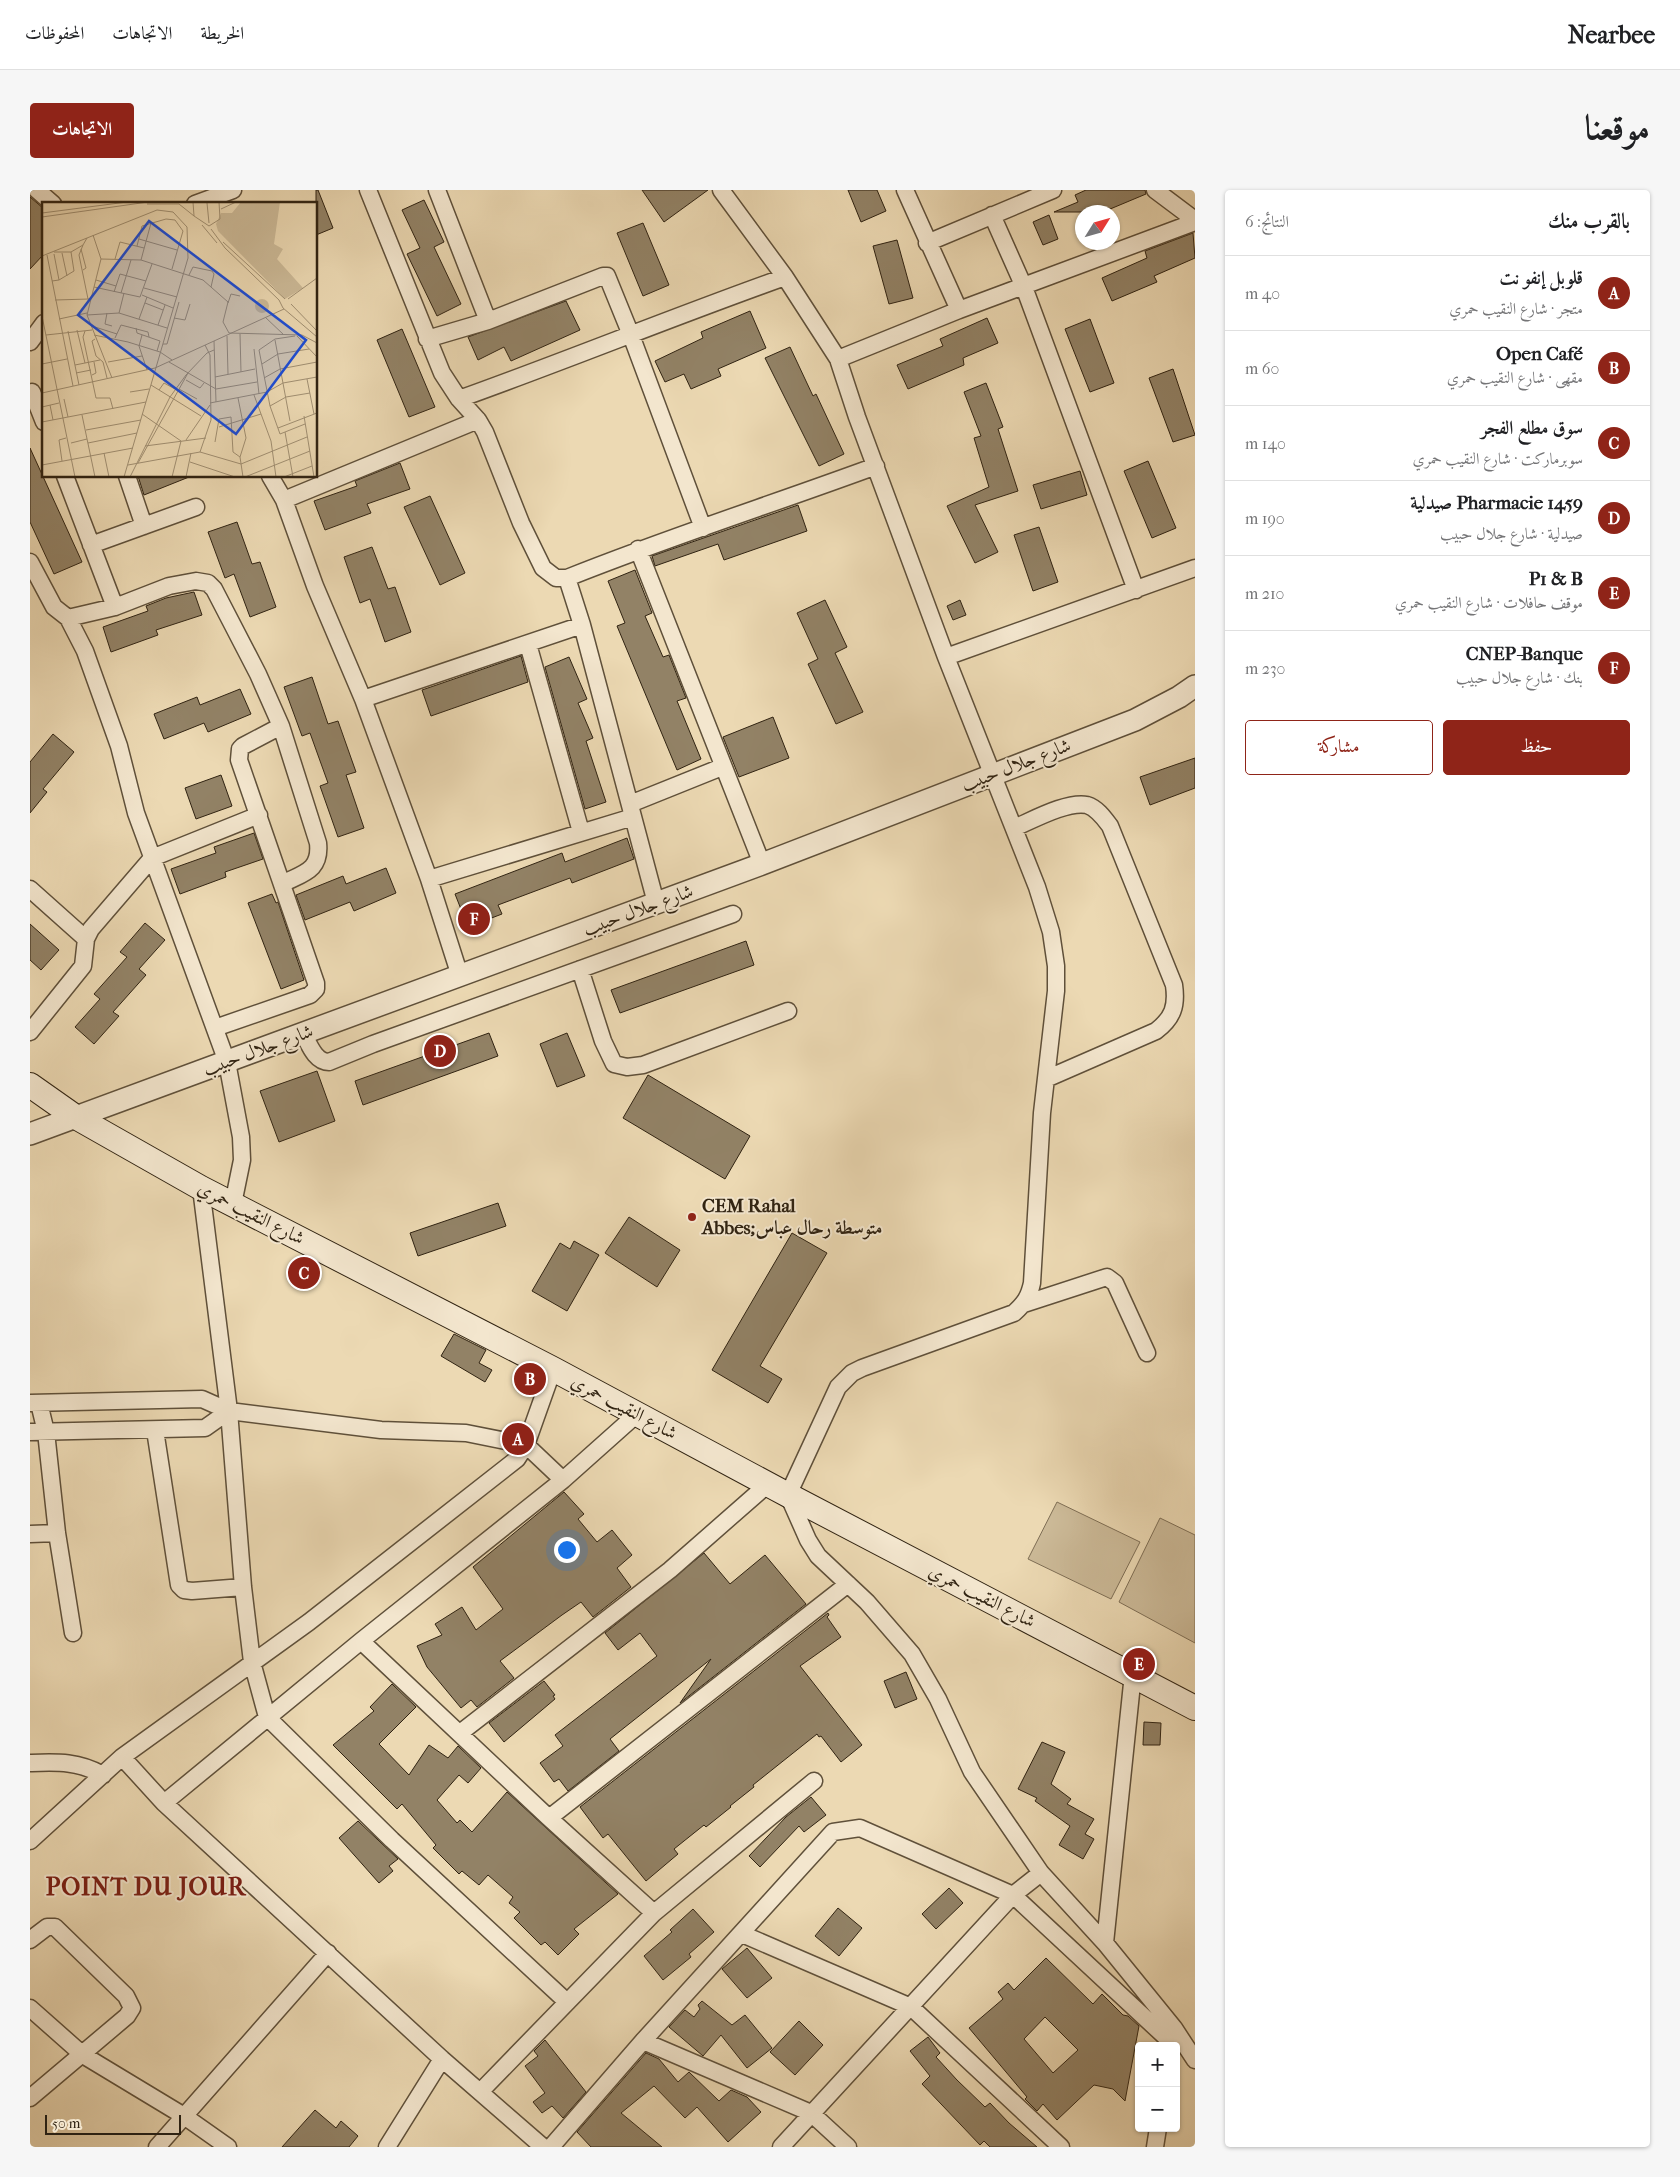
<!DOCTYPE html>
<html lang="ar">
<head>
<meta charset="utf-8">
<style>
  :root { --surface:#fff; --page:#f6f6f6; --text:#202124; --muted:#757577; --line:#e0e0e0; --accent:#8f2418 }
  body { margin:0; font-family:"IM FELL French Canon",Amiri,serif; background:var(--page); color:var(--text); direction:rtl }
  .controls { position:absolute; right:15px; bottom:15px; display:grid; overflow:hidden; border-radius:5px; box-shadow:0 1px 4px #0004 }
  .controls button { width:45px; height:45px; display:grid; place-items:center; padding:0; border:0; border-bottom:1px solid var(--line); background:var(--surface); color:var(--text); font:25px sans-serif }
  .compass { position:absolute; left:1045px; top:15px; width:45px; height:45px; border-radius:50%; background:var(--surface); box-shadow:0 1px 4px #0004; rotate:53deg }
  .scale { position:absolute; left:15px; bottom:12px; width:136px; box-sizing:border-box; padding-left:5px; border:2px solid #302312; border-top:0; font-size:14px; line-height:18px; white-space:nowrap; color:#302312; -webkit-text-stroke:4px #f3e6ce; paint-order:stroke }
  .you { position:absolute; left:536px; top:1359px; width:18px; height:18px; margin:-12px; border:4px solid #fff; border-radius:50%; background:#1a73e8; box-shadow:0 0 0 8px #1a73e833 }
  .badge { display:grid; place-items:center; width:32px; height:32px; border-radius:50%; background:var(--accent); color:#fff; font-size:16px; font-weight:700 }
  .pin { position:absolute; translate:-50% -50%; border:2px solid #fff; box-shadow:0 1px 5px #0006 }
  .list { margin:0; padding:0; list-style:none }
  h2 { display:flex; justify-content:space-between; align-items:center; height:65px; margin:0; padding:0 20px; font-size:21px }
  h2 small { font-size:16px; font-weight:400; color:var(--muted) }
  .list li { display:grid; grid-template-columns:32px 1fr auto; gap:15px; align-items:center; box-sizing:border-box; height:75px; padding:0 20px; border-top:1px solid var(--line) }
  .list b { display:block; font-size:19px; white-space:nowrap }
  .list p { margin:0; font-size:16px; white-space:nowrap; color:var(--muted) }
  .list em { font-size:16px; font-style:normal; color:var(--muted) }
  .actions { display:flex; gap:10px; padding:15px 20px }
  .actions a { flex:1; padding:11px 0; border:1px solid var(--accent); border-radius:5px; text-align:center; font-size:18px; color:var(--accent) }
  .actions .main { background:var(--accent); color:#fff }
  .map { position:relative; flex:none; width:1165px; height:1957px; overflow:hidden; direction:ltr; border-radius:5px }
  header { display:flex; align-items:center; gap:30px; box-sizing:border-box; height:70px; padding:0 25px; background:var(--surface); border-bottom:1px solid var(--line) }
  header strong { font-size:24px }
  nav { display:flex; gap:28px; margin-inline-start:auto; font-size:18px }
  .intro { display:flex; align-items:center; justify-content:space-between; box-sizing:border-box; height:120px; padding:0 30px }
  h1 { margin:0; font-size:35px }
  .button { padding:12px 22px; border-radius:5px; background:var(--accent); color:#fff; font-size:18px; font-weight:700 }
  main { display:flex; gap:30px; padding:0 30px }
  aside { flex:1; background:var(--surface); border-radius:5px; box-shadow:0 1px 4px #0004 }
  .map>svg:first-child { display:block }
  .green { fill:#ccba98; stroke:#7e6e55 }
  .building { fill:#928266; stroke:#302312; fill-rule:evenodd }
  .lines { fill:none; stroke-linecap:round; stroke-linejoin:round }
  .minor-casing { stroke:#5f503a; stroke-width:19 }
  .tertiary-casing { stroke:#5f503a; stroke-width:24 }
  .secondary-casing { stroke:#302312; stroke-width:26 }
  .minor { stroke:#f3e6ce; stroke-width:16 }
  .tertiary { stroke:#f3e6ce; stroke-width:21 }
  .secondary { stroke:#f3e6ce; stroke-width:24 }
  .poi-dot { fill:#8f2418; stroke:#f3e6ce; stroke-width:2 }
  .labels { text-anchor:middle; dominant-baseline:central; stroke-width:4; stroke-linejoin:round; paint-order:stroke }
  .street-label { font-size:19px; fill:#302312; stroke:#f3e6ce }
  .poi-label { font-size:19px; font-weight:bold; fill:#302312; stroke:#f3e6ce; text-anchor:start }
  .district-label { font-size:24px; font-weight:bold; letter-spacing:1px; fill:#7a1f14; stroke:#f3e6ce }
  .inset-road { fill:none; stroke:#a19073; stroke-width:1 }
  .view { fill:#1d4ed8; fill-opacity:0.15; stroke:#1d4ed8; stroke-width:2.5 }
  .inset-edge { fill:none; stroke:#302312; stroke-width:2.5 }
</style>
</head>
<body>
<header>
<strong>Nearbee</strong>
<nav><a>الخريطة</a><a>الاتجاهات</a><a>المحفوظات</a></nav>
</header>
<div class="intro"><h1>موقعنا</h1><a class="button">الاتجاهات</a></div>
<main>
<aside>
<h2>بالقرب منك<small>النتائج: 6</small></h2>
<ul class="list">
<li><span class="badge">A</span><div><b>قلوبل إنفو نت</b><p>متجر · شارع النقيب حمري</p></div><em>40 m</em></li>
<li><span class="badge">B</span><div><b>Open Café</b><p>مقهى · شارع النقيب حمري</p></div><em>60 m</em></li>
<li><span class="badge">C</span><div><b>سوق مطلع الفجر</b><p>سوبرماركت · شارع النقيب حمري</p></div><em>140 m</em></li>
<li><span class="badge">D</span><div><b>Pharmacie 1459 صيدلية</b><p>صيدلية · شارع جلال حبيب</p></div><em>190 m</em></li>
<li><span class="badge">E</span><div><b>P1 &amp; B</b><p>موقف حافلات · شارع النقيب حمري</p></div><em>210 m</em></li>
<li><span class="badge">F</span><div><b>CNEP-Banque</b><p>بنك · شارع جلال حبيب</p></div><em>230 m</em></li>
</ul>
<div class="actions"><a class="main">حفظ</a><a>مشاركة</a></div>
</aside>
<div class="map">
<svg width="1165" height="1957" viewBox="0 0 1165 1957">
  <rect width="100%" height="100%" fill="#ecd9b3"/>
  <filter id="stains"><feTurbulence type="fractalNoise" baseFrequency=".004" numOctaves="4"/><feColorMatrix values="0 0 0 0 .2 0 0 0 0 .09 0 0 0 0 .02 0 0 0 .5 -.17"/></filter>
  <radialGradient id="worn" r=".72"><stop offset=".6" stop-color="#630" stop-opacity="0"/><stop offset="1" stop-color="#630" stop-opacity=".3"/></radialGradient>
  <path class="green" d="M1027,1312l83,40 -29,57 -83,-40z
    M1130,1328l35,17v108l-76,-41z"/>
  <path class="building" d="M286,0h2l15,38 -17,7z
    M612,0h66l-44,32z
    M818,0h29l9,21 -25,11z
    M1056,0h59l1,4 -43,18h-49l24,-10 -3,-7z
    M0,7l14,12v45l-14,15z
    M394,10l20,42 -10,5 27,57 -24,12 -30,-62 13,-6 -18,-38z
    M1019,25l9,24 -15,6 -10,-23z
    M613,33l26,62 -26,11 -26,-63z
    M1163,43l2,25 -41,18 3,6 -45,19 -10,-23 45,-20 -2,-7z
    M867,50l16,58 -24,6 -16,-58z
    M536,111l14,29 -69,31 -7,-14 -26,13 -10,-23z
    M720,121l16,37 -48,21 3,7 -30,13 -7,-15 -19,8 -10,-21 48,-23 -2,-6z
    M957,128l11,25 -35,15 1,7 -56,24 -11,-24 46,-19 -3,-7z
    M1060,129l24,64 -24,9 -25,-63z
    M372,139l33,78 -26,10 -32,-77z
    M760,157l23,49 3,-2 28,60 -25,12 -54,-108z
    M1143,179l22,66 -22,7 -24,-64z
    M956,193l17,44 -5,2 20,62 -43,14 23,47 -23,11 -28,-57 42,-19 -15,-49 7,-2 -17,-44z
    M0,258l52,114 -28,12 -24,-52z
    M1118,271l28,67 -24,10 -28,-67z
    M370,273l10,26 -43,15 4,9 -46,17 -11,-29 43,-15 -2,-5z
    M1050,281l7,24 -46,14 -8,-24z
    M108,286h51v1l-45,18z
    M400,306l35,77 -25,12 -36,-78z
    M768,315l9,26 -83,29 -6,-16 -63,22 -3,-10z
    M207,332l15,42 8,-2 16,45 -26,10 -16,-43 -9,4 -17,-46z
    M1009,337l19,55 -25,9 -19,-56z
    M342,357l16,42 7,-2 16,45 -26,10 -15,-43 -10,4 -16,-46z
    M605,380l17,43 -7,3 18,41 6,-2 17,43 -9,3 24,58 -24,11 -60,-144 8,-3 -17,-42z
    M164,402l8,23 -46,15 2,5 -47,17 -8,-25 45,-16 -2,-5 20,-8z
    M795,410l22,47 -12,6 28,59 -27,12 -28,-60 10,-5 -21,-46z
    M930,410l6,15 -13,5 -6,-14z
    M491,466l7,26 -97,34 -9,-26z
    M539,467l18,42 -9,4 15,35 -7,3 20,61 -21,7 -40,-142z
    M282,487l16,47 10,-3 18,51 -10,3 18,53 -26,9 -18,-51 8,-3 -18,-50 -8,3 -18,-49z
    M210,499l11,25 -43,18 -4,-9 -40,16 -10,-25 43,-17 3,8z
    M743,527l16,41 -50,19 -16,-40z
    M23,544l21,18 -31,37 4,3 -17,21v-51z
    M1165,568v30l-45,17 -10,-28z
    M191,585l11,31 -36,13 -11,-31z
    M224,643l9,26 -38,13 1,5 -46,17 -9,-25 45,-16 -2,-6z
    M597,648l7,21 -62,24 -2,-5 -72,27 4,9 -34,13 -13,-33 107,-41 3,9z
    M356,678l10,25 -42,18 -4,-9 -45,18 -9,-25 47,-19 3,8z
    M242,704l4,9 2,-1 26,78 -23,9 -33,-86z
    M115,733l20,17 -26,29 7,6 -33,37 6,4 -25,28 -19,-17 25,-28 -6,-5 33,-37 -7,-5z
    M0,734l29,26 -18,20 -11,-10z
    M716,751l8,24 -134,48 -9,-23z
    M459,843l9,23 -135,49 -8,-24z
    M537,843l18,43 -28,11 -17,-43z
    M287,881l18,50 -56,21 -19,-51z
    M618,885l102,61 -25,43 -102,-61z
    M468,1013l8,23 -88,30 -8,-23z
    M599,1027l51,33 -23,37 -52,-34z
    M762,1043l35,20 -67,113 22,13 -14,24 -56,-33z
    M544,1051l25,14 -32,56 -35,-20 28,-48 10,6z
    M424,1144l32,16 -7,13 13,7 -7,12 -44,-26z
    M534,1302l20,22 -6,5 19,23 15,-12 20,25 -15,13 14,19 -38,30 -12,-15 -19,13 -62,46 14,17 -37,29 -6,-7 -10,8 -34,-41 -10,-21 25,-11 -7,-11 27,-17 14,23 27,-21 -30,-42z
    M674,1363l26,31 35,-29 41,49 -126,99 31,-44 -101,80 9,12 -51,40 -9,-12 -5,3 -14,-19 23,-17 -8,-11 102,-79 -17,-23 -22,17 -13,-17z
    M798,1423l1,2 -2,2 14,20 -41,29 62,79 -21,17 -20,-26 -2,1 -2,-3 -64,51 1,2 -24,19 1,1 -25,20 -2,-2 -30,24 4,5 -32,27 -38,-47 -5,4 -23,-31z
    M876,1482l11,27 -22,9 -11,-27z
    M514,1491l11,14 -2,1 2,3 -51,43 -15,-19z
    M362,1494l24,23 -37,37 30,31 20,-30 19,13 10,-12 23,22 -13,15 -9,-8 -22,25 20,23 3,-3 12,12 35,-40 111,102 -44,35 5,5 -21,21 -13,-13 -4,3 -27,-27 6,-6 -11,-9 4,-6 -25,-22 -9,10 -17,-14 -3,3 -26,-26 3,-3 -34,-41 -5,5 -64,-64 41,-34 -4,-4z
    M1114,1532l17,1 -1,22h-17z
    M1012,1552l23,10 -14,32 20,15 -4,5 27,15 -9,15 9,5 -11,20 -24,-14 11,-19 -35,-25 2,-3 -19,-9z
    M781,1607l15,18 -22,17 -5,-6 -39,41 -11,-11 37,-39z
    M328,1631l40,38 -9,7 4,5 -14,12 -40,-45z
    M919,1698l14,15 -27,26 -14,-15z
    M808,1718l24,20 -23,28 -24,-20z
    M663,1719l21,23 -25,22 2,3 -28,23 -19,-24 28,-24 -2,-2z
    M717,1758l25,30 -25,20 -25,-29z
    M1016,1768l47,46 9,-10 21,21 5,1 11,10 -14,75 -12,-12 -19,-4 -37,35 -14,-16 -6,7 -12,-12 2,-2 -58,-69 34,-29 -5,-7 10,-9 6,7zM1015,1827l33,33 -25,23 -29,-34z
    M672,1811l30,24 13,-10 27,33 -25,20 -26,-33 -18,21 -34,-29 16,-17 9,7 6,-8 -2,-4z
    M769,1831l24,24 -28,30 -25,-23z
    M898,1847l12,16 -4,4 21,23 28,27 5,-4 19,20 28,24h-47l-6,-6 -4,4 -58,-61 8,-8 -20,-25z
    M515,1850l41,52 -23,26 -11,-12 -10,7 -9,-11 12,-9 -20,-27 13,-10 -4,-5z
    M616,1863l13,6 19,23 11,-10 30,29 12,-11 16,7 14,15 -33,30 -31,-35 -12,11 -31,-32 -33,27 41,34h-71l-14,-15z
    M285,1920l21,18 5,-7 17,15 -9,11h-67z"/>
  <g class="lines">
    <g class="minor-casing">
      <path id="minor" d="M7,0l16,14
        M338,0l74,183 17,26 19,21 7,12 36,91 22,45 13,10h11c102,-41 206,-74 309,-112
        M407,0l51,131
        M691,0l64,87 53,82 19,58 89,240 91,230 14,45 5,34v25l-14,122 -10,170c-3,14 -7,20 -18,30l-152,55 -10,5 -14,14 -50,108 20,45 10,16 49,46 45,52 26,45 34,73 69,101 64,70 69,85 21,32
        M875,0l54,120
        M1125,0l40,30
        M165,14l38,-14
        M962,25l32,72 112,303
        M897,53l126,-53
        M397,149l61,-18 115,-45h4l24,59 72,193
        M0,152l14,-19
        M808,169l121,-49 236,-88
        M2,202l12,30
        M429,209c109,-39 216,-83 326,-122
        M35,286l50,131
        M97,286l17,50
        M240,286l14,24 31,86 48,113 66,180 31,97
        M254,310l194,-80
        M61,355l105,-38
        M608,359l124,315
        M0,372l24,45 14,11 17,33 34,95 17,67 91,249 14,75 1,23 -9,44
        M537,388l15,47 74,278
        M38,428l47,-11 54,-21 27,-5 12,2 6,6 44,85 23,52 37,117c3,28 -15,30 -36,41
        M498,454l53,188
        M916,467l249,-89
        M333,509l219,-74
        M600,614l92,-37
        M984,638c19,-8 53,-27 73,-23 10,3 17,13 23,21l64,159c3,21 -1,33 -18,46l-110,48
        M399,689l204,-62
        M0,699l56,50
        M550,779l23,72 11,23 13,3 16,-2 145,-54
        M185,838l95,-33 6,-6v-6l-77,-223 1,-11 3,-3 38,-20
        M0,842l53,-66 3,-27 5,-10 61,-71 107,-43
        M273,843c6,11 12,29 26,29l44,-18 360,-130
        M171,998l28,223 14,176 9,75 15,55 125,123 175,162
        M994,1114l83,-27 8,6 32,70
        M0,1213l172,-4 27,12 152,19 85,3 60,12 37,35
        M9,1213l7,29 11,101 16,100
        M125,1240l24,155 5,5 8,1 51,-4
        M0,1242l175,-4 24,-17
        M0,1344l27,-1
        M331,1451l188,177 105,95
        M430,1543l210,-163 98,-86
        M92,1567l42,46 278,256 101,88
        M0,1573c28,-1 48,-2 73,12
        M134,1613l197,-162 202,-161 74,-66
        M519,1628l299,-234
        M0,1651l92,-84 187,-135 208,-163 9,-14 27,-76
        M712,1744l169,73 150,140
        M0,1750l17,-13h8l71,69 6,12 -5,8 -97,82
        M1075,1753l28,-269
        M0,1818l53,47 101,61 44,31
        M613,1851l168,72 37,34
        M450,1902l174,-179 160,-132
        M127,1957l171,-194
        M357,1957l55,-88
        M521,1957l92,-106 190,-209 27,-4 153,67 159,148
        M751,1957l232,-252 28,-22
        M1125,1957l3,-19"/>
    </g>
    <g class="tertiary-casing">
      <path id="tertiary" d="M0,944l732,-270 373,-144 44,-23 16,-11"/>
    </g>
    <g class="secondary-casing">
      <path id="secondary" d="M0,895l44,31 127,72 352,181 235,126 407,213"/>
    </g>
    <use href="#minor" class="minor"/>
    <use href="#tertiary" class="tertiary"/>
    <use href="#secondary" class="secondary"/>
  </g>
  <circle class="poi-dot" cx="662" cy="1027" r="5"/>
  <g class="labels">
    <g class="street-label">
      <text transform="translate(986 575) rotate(-21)">شارع جلال حبيب</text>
      <text transform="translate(608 720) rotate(-20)">شارع جلال حبيب</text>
      <text transform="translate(228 860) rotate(-20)">شارع جلال حبيب</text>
      <text transform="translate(221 1023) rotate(27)">شارع النقيب حمري</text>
      <text transform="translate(594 1217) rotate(28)">شارع النقيب حمري</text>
      <text transform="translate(952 1406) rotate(27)">شارع النقيب حمري</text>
    </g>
    <g class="poi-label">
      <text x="672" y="1016">CEM Rahal<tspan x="672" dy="22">Abbes;متوسطة رحال عباس</tspan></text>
    </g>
    <g class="district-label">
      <text x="116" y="1697">POINT DU JOUR</text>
    </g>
  </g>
  <g transform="translate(12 12)">
    <rect width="275" height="275" fill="#ecd9b3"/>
    <path d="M199,0h39l-6,42 9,5 -6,10 26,29 -18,11 -67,-68 -2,-7 5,-11h11zM213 104a7 7 0 1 1 14 0a7 7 0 1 1-14 0Z" fill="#ccba98"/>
    <path class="inset-road" d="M151,0l1,14 15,10 11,-7 -1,-17M165,1l2,20M105,2h32l15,12M179,7l15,-7M0,11l85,-11M0,15l106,-15M160,23l15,18M169,27l14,19 54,52 4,8 34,29M51,33l8,24 -14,56 25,63M97,37l38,11M181,40l62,57M41,43l-4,10 9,44M95,44l5,-20 24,-7 9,1 8,11 -11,38M39,47l5,19 -3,2M12,50h17l12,-7 4,-7M20,51l5,23M5,53l26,131M0,54l115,-46 16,2 14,15 1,31 -64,219M59,57l40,1 62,20 25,22 -5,20 6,11 73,2 15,8M73,57l5,-17 24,6M99,58l10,-37M147,73l4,-8 19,4 2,3 -3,13M17,78l15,-9 -3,-19M54,78l20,6M10,79l7,-1 -5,-26M52,85l46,10 12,-33M102,86l33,9M72,90l6,-18 26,7M79,91l10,-33M100,93l31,13M246,97l29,-21M13,98l34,-1M103,101l18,7M186,101l3,-9 9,2M249,102l26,27M65,111l-2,11 7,2M77,111l5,-20M45,113l32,-2 48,15M0,114l33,161M223,115l19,18M132,116l11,2 5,-16M17,117l28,-6M97,117l8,-22M116,123l7,-20M53,125l22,7M94,126l1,5 23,8 -3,10M35,128l8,33M26,129l11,54M43,129l-2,6 13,61h14l3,11M198,132l1,38M4,133l46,-5M52,133l34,7 32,10 12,8M100,133l-3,11 8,24M185,134l1,38M253,134l-20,3 -16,11 11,56 10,28 25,-10M255,134l20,21M73,136l6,-13 27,7 1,5M53,137l-3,2 4,15 7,6 4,16M233,138l15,81M172,139l2,61M121,142h4l12,-42M212,147l5,45M66,160l34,-6M127,160l47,27 41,-7M0,162l25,-5M220,162l16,-10 31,-5M33,163l25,-5M34,171l15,-3M50,173l4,-2 -2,-11M173,175l40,-8M222,176l16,-9 37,-7M265,177l7,35M144,178l14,8 4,-5M109,183l50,31M137,187l18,10M117,188l5,-7 11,6M88,190l19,-3M0,191l113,-25 129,-59M212,193l17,46 5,36M196,196l8,40 -6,19 3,20M22,197l4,18M168,201l57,-11 16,-9 34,-6M8,203l3,15M228,204l16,-9 24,-4M0,205l17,-4M100,212l39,27 -9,36M40,213l13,62M262,214l10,61M0,220l104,-20M177,225l42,-13M236,226l39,-15M44,228l55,-10M243,230l8,45M144,238l24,-35M173,240l4,-23 12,-2 2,35 7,5M29,241l16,-4M46,241l49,-10M103,244l61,-8M158,250l11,-32 -1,-65 -5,-10M62,251l5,24M20,259l-3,-21 7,-2M148,260l45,15M96,261l50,-90M0,263l91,-17M86,263l72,-13 41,12 66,-27M88,275l40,-80 16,-22 21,-22 7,-3M144,275l5,-24M203,275l65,-26M242,275l28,-11"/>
    <path class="view" d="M107,19l157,119 -70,94 -158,-119z"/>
    <rect width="275" height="275" class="inset-edge"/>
  </g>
  <rect width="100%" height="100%" filter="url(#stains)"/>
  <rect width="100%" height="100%" fill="url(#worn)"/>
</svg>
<div class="controls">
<button>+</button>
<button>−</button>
</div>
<svg class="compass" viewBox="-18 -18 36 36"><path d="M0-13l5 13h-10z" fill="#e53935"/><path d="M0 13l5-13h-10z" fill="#757577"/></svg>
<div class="scale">50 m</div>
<div class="you"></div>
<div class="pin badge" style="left:488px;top:1249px">A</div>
<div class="pin badge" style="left:500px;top:1189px">B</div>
<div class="pin badge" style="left:274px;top:1083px">C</div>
<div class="pin badge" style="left:410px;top:861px">D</div>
<div class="pin badge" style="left:1109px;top:1474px">E</div>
<div class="pin badge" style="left:444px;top:729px">F</div>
</div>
</main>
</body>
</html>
